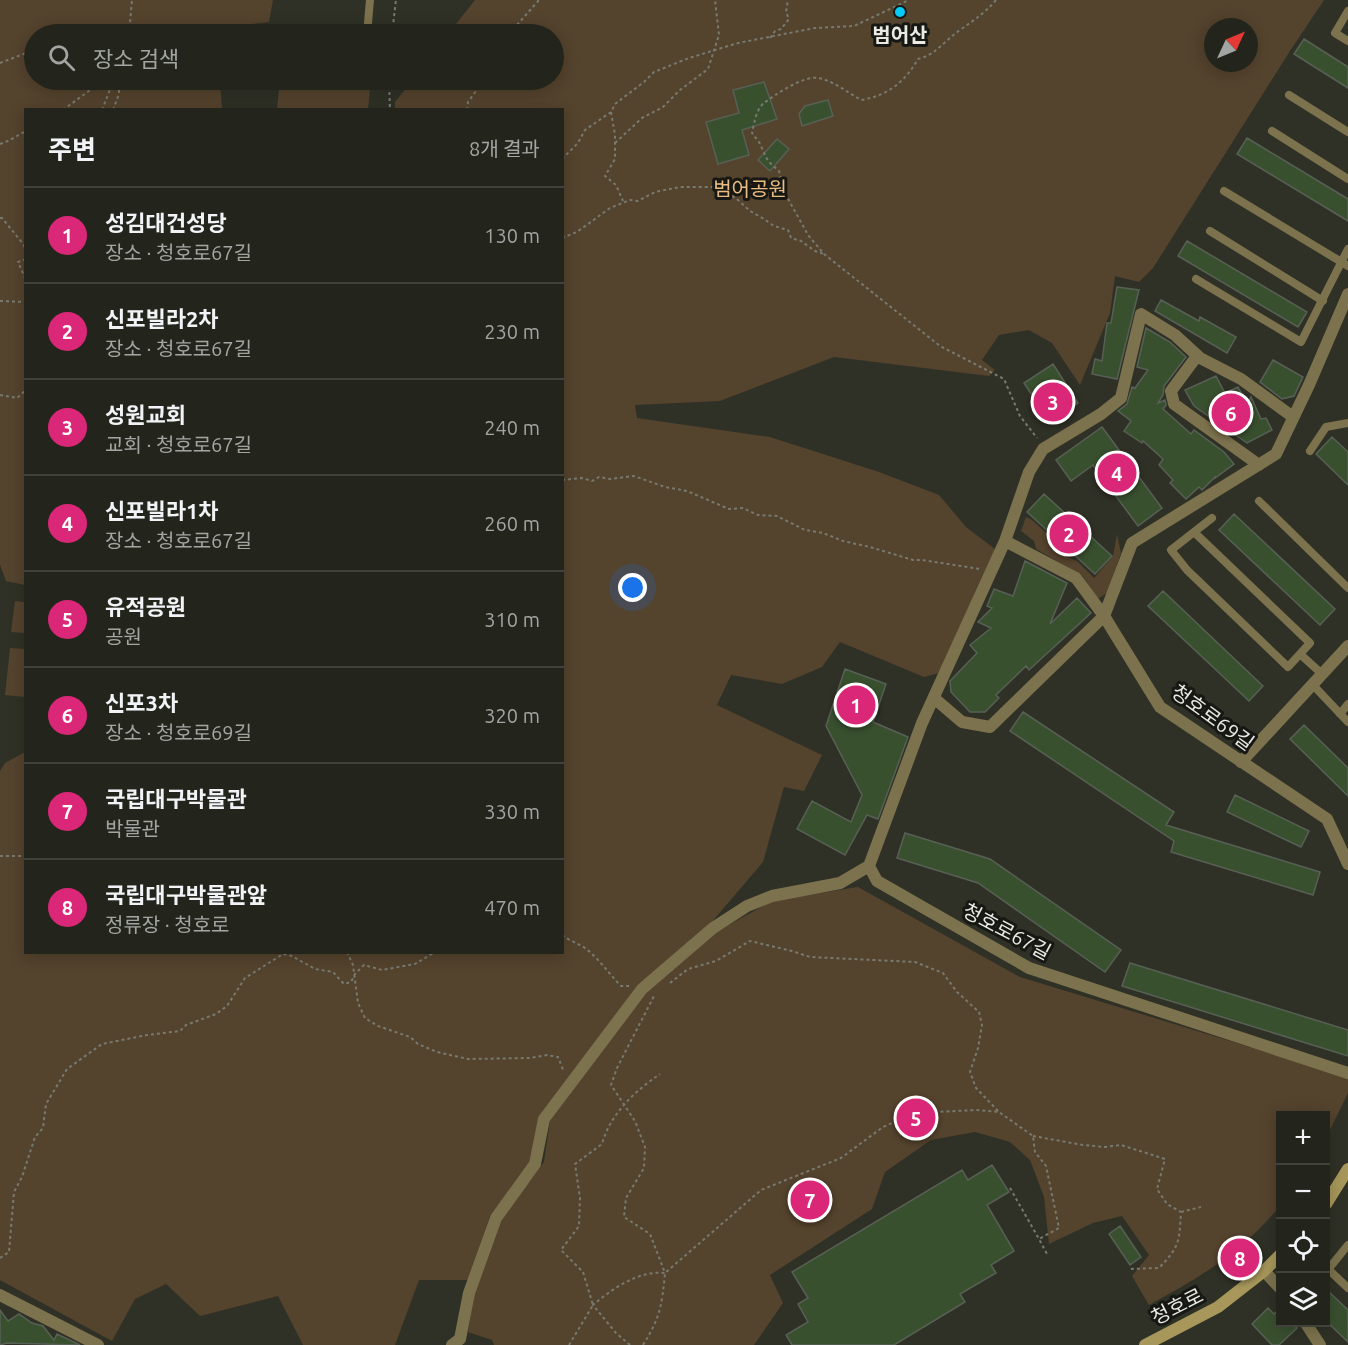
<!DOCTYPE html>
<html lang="ko">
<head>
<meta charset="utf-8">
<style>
  :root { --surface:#23251c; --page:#2f3129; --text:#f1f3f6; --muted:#a3a5a3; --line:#40423b; --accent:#db2777 }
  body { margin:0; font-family:Ubuntu,"Noto Sans KR",sans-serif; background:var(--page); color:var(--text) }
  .controls { position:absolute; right:18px; bottom:18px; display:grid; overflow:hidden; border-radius:0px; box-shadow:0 3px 15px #0003 }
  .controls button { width:54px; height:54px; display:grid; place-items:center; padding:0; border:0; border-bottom:2px solid var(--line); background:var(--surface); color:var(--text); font:30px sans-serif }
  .compass { position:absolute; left:1204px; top:18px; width:54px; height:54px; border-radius:50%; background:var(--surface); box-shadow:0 3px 15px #0003; rotate:46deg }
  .you { position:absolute; left:633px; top:588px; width:21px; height:21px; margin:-15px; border:4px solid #fff; border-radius:50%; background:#1a73e8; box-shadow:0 0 0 9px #1a73e833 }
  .badge { display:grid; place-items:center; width:39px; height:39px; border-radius:50%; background:var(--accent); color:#fff; font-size:20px; font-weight:700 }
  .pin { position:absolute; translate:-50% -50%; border:3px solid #fff; box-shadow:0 2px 6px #0006 }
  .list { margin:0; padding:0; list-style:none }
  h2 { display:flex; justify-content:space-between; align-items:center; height:78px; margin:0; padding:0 24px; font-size:26px }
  h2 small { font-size:20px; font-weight:400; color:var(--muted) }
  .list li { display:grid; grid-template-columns:39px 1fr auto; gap:18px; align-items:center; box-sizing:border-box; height:96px; padding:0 24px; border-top:2px solid var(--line) }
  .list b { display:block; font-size:22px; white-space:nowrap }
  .list p { margin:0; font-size:20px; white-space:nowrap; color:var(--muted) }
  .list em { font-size:20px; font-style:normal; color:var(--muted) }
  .icon { flex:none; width:33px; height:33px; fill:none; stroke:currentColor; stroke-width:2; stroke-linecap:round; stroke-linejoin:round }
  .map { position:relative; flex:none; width:1348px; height:1345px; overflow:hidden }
  .search { position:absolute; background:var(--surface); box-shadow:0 3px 15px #0003; left:24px; top:24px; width:540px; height:66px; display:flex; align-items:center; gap:15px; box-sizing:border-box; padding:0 21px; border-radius:33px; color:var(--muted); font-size:22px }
  .panel { position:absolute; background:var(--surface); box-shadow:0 3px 15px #0003; left:24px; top:108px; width:540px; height:846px; border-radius:0px }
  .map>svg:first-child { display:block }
  .green { fill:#54432d; fill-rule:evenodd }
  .building { fill:#39502f; stroke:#586055; stroke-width:1.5 }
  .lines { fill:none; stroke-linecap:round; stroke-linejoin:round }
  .path { stroke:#787a70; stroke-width:2; stroke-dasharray:3 3; stroke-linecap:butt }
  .lane { stroke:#7c724d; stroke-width:8 }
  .street { stroke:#7c724d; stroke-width:12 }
  .secondary { stroke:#a7975b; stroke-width:12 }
  .poi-dot { fill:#05cbf9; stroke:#171813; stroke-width:2 }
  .labels { text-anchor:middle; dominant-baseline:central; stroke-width:6; stroke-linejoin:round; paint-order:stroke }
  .poi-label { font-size:20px; font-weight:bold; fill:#e9eae3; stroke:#171813 }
  .park-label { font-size:20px; fill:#e9bc83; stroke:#171813 }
  .street-label { font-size:20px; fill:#e9eae3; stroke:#171813 }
</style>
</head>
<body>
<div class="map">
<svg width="1348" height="1345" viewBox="0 0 1348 1345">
  <rect width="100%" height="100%" fill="#2f3126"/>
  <path class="green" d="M0,0h273l-4,22 -53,6v6h-182v46h186l2,29 -196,1 -1,475 -19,-4 -6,-16z
    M475,0h849l-34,51 -137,217 -14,14 -24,-6 -5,37 -30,72 -28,-42 -23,-13 -30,5 -17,25 13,10 -6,6 -155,-19 -114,44 -85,4 2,13 133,19 109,35 60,23 27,32 29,22 -56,124 -15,4 -84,-35 -18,25 -40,17 -51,-9 -14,30 105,50 -18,36 -20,-4 -21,75 -52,61 -73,64 -97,130 -6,39 -45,60 -22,64h-49l-24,65h-92l-25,-49 -78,20 -34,-32 -31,15 -23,42 -112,-61v-509l5,-8 20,-11 1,200h536v-842l-167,-1v-7l18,-22h141v-46h-106zM1213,27h36v36h-36z
    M280,80h91l-3,29h-91z
    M1026,517l6,3 22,20 11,16 12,5 17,17 19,-22 4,-22 4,19 -13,39 -10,7 -16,-24 -46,-26 -2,-8 -13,-10z
    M15,601l10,1v31l-14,-1z
    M10,648l15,1v48l-20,-2z
    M858,887l162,90 328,100v16l-22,45v-22h-46v90c-38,46 -79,71 -131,99l-17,-29 17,-21 -27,-39 -29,7 -44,21 -5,-47 -14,-37 -20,-18 -35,-10 -44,8 -46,32 -13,37 -102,66 13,28 -29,42h-260l-2,-5 -24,-8 6,-39 25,-70 45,-61 6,-41 96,-129 70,-60 58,-32z"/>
  <path class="building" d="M1304,39l44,28v21l-54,-34z
    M764,82l13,37 -35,11 7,25 -31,9 -12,-42 33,-9 -6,-23z
    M828,100l5,16 -31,10 -3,-12 6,-8z
    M1247,138l101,61v22l-111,-67z
    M777,139l12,10 -19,22 -12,-11z
    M1187,241l120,71 -9,15 -120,-71z
    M1117,287l22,3 -22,89 -25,-5 3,-15 7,2 5,-38h4z
    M1161,300l38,21 1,-4 36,20 -9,16 -72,-42z
    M1146,328l24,14 16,15 -22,29 -1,9 -5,8 7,-3 1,5 -3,4 28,25 3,-4 30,22 10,12 -19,14v-1l-13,13 -3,-3 -13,12 -16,-16 3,-3 -14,-15 4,-6 -20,-18 -1,2 -18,-12 7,-10 -13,-10 9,-7 5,-17 3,1 13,-18 -11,-3z
    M1273,360l30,17 -9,19 -12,3 -22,-17z
    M1053,364l25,39 -29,19 -25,-39z
    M1216,376l9,17 13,-6 9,17 4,-7 10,22 5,-1 6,12 -25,13 -53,-37 -9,-16z
    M1102,427l60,81 -24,18 -45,-61 -22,16 -15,-21z
    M1332,437l16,15v33l-32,-31z
    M1044,494l68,62 -17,18 -68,-62z
    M1234,514l101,95 -15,16 -101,-95z
    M1025,561l42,22 -17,41 27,-26 14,15 -62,57 -3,-4 -30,29 3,3 -14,14h-15l-19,-20 -1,-11 27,-28 -7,-8 21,-17 -13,-6 14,-14 -5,-2 7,-17 19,7z
    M1163,591l100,95 -14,15 -101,-95z
    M845,669l41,15 -13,38 35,15 -30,82 -11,-4 -22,40 -48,-26 15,-28 39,21 11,-27 -36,-69z
    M1023,712l151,100 -8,13 154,47 -7,23 -142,-43 3,-11 -164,-110z
    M1304,725l44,43v28l-58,-57z
    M1235,795l74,36 -8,16 -74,-35z
    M905,833l85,26 131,91 -16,22 -127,-89 -81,-25z
    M1130,963l218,67v26l-226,-70z
    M992,1165l17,27 -22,13 27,46 -23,14 5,8 -36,21 5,8 -71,43h-102l-6,-10 22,-13 -10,-18 10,-6 -16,-26 170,-102 6,10z
    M1120,1226l21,31 -11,8 -21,-31z
    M1326,1289l22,21v32l-22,-21z
    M1268,1308l6,6 7,-6v15h10l6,5 -18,17h-7l-20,-21z
    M0,1310l8,11 11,-7 13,9 11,3 11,14 3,-6 23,11 -73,-2 -7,2z"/>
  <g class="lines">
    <path class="path" d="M996,0c-11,13 -22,20 -36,30 -15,10 -24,25 -42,29 -13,23 -31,37 -57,41 -14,-8 -26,-18 -42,-22 -15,-3 -43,16 -55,25 -8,6 -10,21 -12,30l7,9 9,19 11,10 7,24 22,40 16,19 116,92 64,33 16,37 17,22
      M129,34l3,-34
      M392,34l4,-34
      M509,34l30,-34
      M770,38l5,-7 6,-2 8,-10 -3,-7 2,-12
      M0,63l34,-13
      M389,80l1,30
      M63,110l34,-25 12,-5
      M102,110l9,-23 5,-7
      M113,110l6,-16v-14
      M467,110l1,-8 16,-22
      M611,112l4,23v24l-10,17 11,9 7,16
      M615,143l27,-25 21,-11 17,-17 28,-21 11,-34 -4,-35
      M0,144l8,-3 18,-10
      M562,159l16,-16 7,-13 26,-18 4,-8 29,-22 10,-10 35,-14 49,-15 77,-15 39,-2 55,-26
      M0,218h2l22,27 2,13
      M562,238l15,-6 33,-24 20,-8 8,1 17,-9 25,-5h39l19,13 12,11 14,8 10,7 14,4 3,8 10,3 14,10 9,3
      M26,259l-8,3 8,18
      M0,301l26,1
      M0,395l17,3 9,-8
      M562,480l20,-2 10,3 7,-4 11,2 24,-3 31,11 22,4 42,18 14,-1 15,7 19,1 28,14 18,3 20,8 27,6 43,13h9l58,9
      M0,856h26
      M562,935c9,7 20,9 29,18 11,10 19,22 30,33h8
      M347,952l6,13 5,38 7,15 13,8 32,11 8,7 19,8 31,7 61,-1 18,-3 11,2 6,15
      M670,983l18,-14 28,-8 34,-20 42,10 18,6 105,5 28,11 14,19 22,20 3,13 -4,23 -8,24 6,16 23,24
      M1033,1136l50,9 22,2 16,-2 44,14 -8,30 10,15 14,8c-2,30 -1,34 -22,56l-30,1
      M1010,1188l29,51
      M1181,1212l20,-5
      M0,1258l9,-6 5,-60 8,-15 13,-40 8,-9 3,-24 21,-35 35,-25 45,-9 33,-4 6,-6 30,-11 11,-8 18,-28 38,-24 9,2 23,13 18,3 11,12 7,-2 4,-8 9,-9 18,5 33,-6 20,-12
      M569,1345l24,-40 -10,-33 -22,-22 18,-24 1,-28 -5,-34 27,-20c8,-30 33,-53 58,-70
      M630,1345l-14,-12 -23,-28c19,-16 46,-35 72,-32l-15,-39 -26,-17 2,-19 18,-30 1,-21 -10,-26 -24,-36 6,-17 37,-72
      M643,1345c17,-27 19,-40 22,-72l96,-83 80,-32 42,-31 31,-14 62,-3 23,2 34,24 2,16 11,14 13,62 -20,11 8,15"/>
    <path class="lane" d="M1348,11l-13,22 13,8
      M367,34l3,-34
      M1289,95l59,37
      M1272,131l76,48
      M1224,191l124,75
      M1210,231l113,70
      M1196,279l105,63 47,-93
      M1310,451l16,-24 22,-4
      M1259,501l89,87
      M1212,518l-41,32 16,20 101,97 12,-13 22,20
      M1194,532l116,111 -10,11
      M1313,685l35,37
      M1340,714l8,-10
      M1328,1269l20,19
      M1326,1272l22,-27"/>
    <path class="street" d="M1197,356l-26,35 3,13 85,61
      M1293,417l-52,-38 -41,-21 -25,-23 -34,-21 -20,84 -20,16 -58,35 -14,23 -24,69 -83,182 -53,143 8,15 152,87 319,105
      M1005,541l71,37 28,38 56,91 167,112 21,45
      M934,698l28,24 28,5 114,-111 28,-73 144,-89 33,-69 39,-91
      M1241,762l107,-116
      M1264,1271l16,17
      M0,1295l98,50
      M1305,1322l15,23
      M452,1345l8,-6 9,-46 27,-75 39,-54 9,-45 98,-130 71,-61 34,-22 25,-10 68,-13 29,-17"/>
    <path class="secondary" d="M1326,1204l22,-35
      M1145,1345l73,-38 46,-36 16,-16"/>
  </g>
  <circle class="poi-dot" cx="900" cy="12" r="6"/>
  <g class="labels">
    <g class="poi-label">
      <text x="900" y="34">범어산</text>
    </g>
    <g class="park-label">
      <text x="750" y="188">범어공원</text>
    </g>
    <g class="street-label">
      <text transform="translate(1213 717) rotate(36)">청호로69길</text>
      <text transform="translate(1007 931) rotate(28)">청호로67길</text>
      <text transform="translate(1177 1306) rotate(-27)">청호로</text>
    </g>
  </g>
</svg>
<div class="controls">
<button>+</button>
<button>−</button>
<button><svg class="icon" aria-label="locate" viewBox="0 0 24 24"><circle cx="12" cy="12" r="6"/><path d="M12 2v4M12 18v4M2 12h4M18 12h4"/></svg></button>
<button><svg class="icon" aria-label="layers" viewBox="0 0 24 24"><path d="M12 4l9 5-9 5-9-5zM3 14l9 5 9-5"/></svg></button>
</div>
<svg class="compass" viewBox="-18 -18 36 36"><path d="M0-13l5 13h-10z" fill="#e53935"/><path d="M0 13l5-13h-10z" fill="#a3a5a3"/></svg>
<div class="you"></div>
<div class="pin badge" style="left:856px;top:705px">1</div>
<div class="pin badge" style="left:1069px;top:534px">2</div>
<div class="pin badge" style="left:1053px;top:402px">3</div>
<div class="pin badge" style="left:1117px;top:473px">4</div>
<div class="pin badge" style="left:916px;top:1118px">5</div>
<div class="pin badge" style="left:1231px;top:413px">6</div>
<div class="pin badge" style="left:810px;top:1200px">7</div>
<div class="pin badge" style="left:1240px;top:1258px">8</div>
<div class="search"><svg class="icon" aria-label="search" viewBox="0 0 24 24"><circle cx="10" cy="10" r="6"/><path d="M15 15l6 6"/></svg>장소 검색</div>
<section class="panel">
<h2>주변<small>8개 결과</small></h2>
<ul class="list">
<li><span class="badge">1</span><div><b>성김대건성당</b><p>장소 · 청호로67길</p></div><em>130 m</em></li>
<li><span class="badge">2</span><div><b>신포빌라2차</b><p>장소 · 청호로67길</p></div><em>230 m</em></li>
<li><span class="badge">3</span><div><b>성원교회</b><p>교회 · 청호로67길</p></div><em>240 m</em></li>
<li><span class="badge">4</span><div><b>신포빌라1차</b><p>장소 · 청호로67길</p></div><em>260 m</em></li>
<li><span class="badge">5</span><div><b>유적공원</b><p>공원</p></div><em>310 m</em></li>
<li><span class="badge">6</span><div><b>신포3차</b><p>장소 · 청호로69길</p></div><em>320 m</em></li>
<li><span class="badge">7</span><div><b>국립대구박물관</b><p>박물관</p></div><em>330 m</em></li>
<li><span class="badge">8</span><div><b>국립대구박물관앞</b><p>정류장 · 청호로</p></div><em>470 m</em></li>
</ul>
</section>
</div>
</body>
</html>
